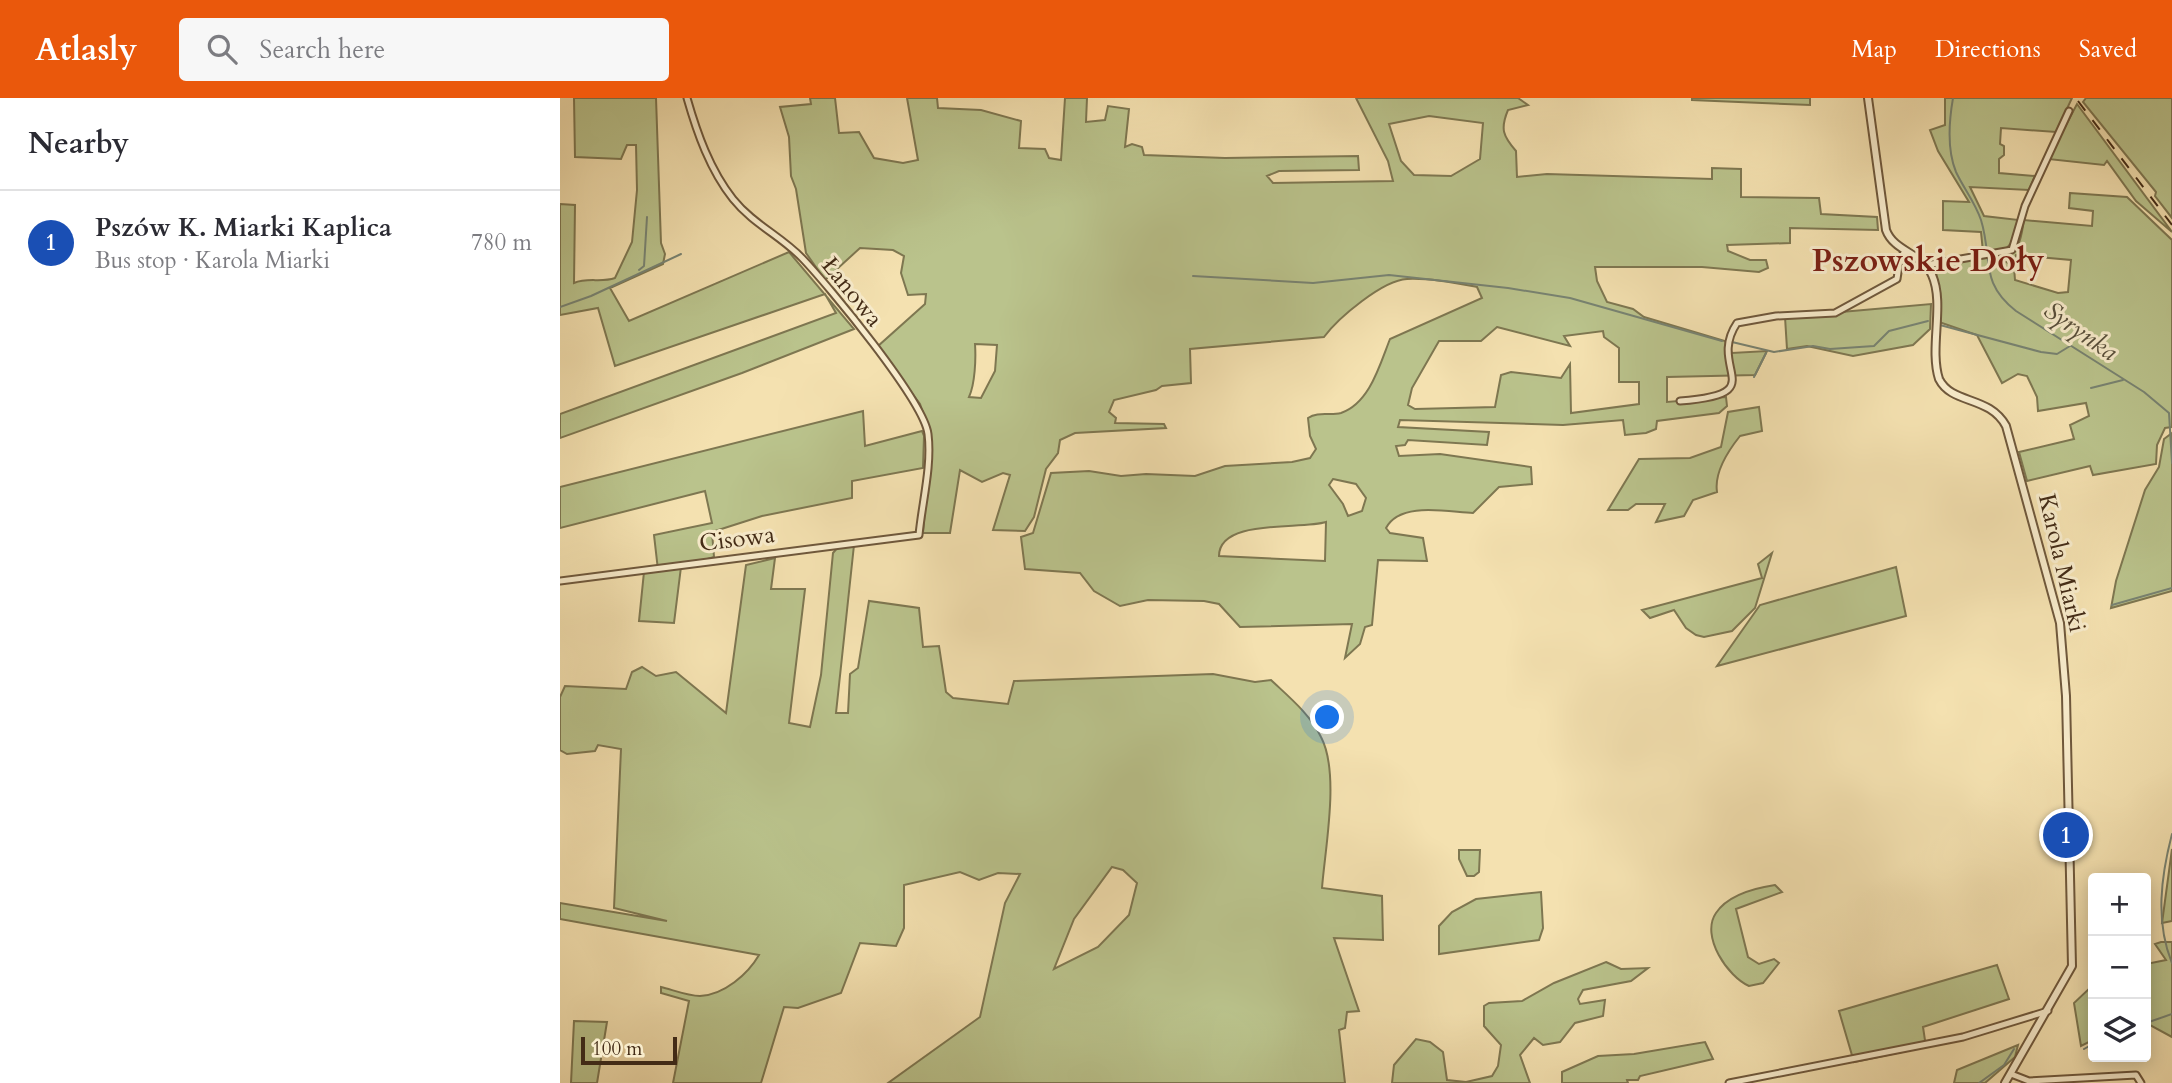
<!DOCTYPE html>
<html lang="en">
<head>
<meta charset="utf-8">
<style>
  :root { --surface:#fff; --page:#f7f7f7; --text:#2b2b33; --muted:#7c7c81; --line:#e1e1e2; --accent:#ea580c }
  body { margin:0; font-family:Cardo,serif; background:var(--page); color:var(--text) }
  .controls { position:absolute; right:21px; bottom:21px; display:grid; overflow:hidden; border-radius:7px; box-shadow:0 4px 18px #0003 }
  .controls button { width:63px; height:63px; display:grid; place-items:center; padding:0; border:0; border-bottom:2px solid var(--line); background:var(--surface); color:var(--text); font:35px sans-serif }
  .scale { position:absolute; left:21px; bottom:18px; width:96px; box-sizing:border-box; padding-left:7px; border:4px solid #432b16; border-top:0; font-size:19px; line-height:24px; white-space:nowrap; color:#432b16; -webkit-text-stroke:5px #f8eccc; paint-order:stroke }
  .you { position:absolute; left:768px; top:620px; width:24px; height:24px; margin:-18px; border:5px solid #fff; border-radius:50%; background:#1a73e8; box-shadow:0 0 0 10px #1a73e833 }
  .badge { display:grid; place-items:center; width:46px; height:46px; border-radius:50%; background:var(--accent); color:#fff; font-size:23px; font-weight:700 }
  .pin { position:absolute; translate:-50% -50%; border:4px solid #fff; box-shadow:0 2px 7px #0006 }
  .list { margin:0; padding:0; list-style:none }
  h2 { display:flex; justify-content:space-between; align-items:center; height:91px; margin:0; padding:0 28px; font-size:30px }
  h2 small { font-size:23px; font-weight:400; color:var(--muted) }
  .list li { display:grid; grid-template-columns:46px 1fr auto; gap:21px; align-items:center; box-sizing:border-box; height:105px; padding:0 28px; border-top:2px solid var(--line) }
  .list b { display:block; font-size:26px; white-space:nowrap }
  .list p { margin:0; font-size:23px; white-space:nowrap; color:var(--muted) }
  .list em { font-size:23px; font-style:normal; color:var(--muted) }
  .icon { flex:none; width:38px; height:38px; fill:none; stroke:currentColor; stroke-width:2; stroke-linecap:round; stroke-linejoin:round }
  .map { position:relative; flex:none; width:1612px; height:985px; overflow:hidden }
  header { display:flex; align-items:center; gap:42px; box-sizing:border-box; height:98px; padding:0 35px; background:var(--accent); color:#fff }
  header strong { font-size:33px }
  nav { display:flex; gap:38px; margin-inline-start:auto; font-size:24px }
  .search { width:490px; height:63px; background:var(--page); display:flex; align-items:center; gap:18px; box-sizing:border-box; padding:0 24px; border-radius:7px; color:var(--muted); font-size:26px }
  main { display:flex }
  aside { flex:1; background:var(--surface) }
  .map>svg:first-child { display:block }
  .green { fill:#bac38c; stroke:#7e7751; stroke-width:2; fill-rule:evenodd }
  .lines { fill:none; stroke-linecap:round; stroke-linejoin:round }
  .stream { stroke:#788372; stroke-width:2 }
  .minor-casing { stroke:#6f583c; stroke-width:9 }
  .tertiary-casing { stroke:#6f583c; stroke-width:10 }
  .minor { stroke:#f8eccc; stroke-width:5 }
  .tertiary { stroke:#f8eccc; stroke-width:6 }
  .rail { stroke:#432b16; stroke-width:2; stroke-dasharray:12 12; stroke-linecap:butt }
  .labels { text-anchor:middle; dominant-baseline:central; stroke-width:6; stroke-linejoin:round; paint-order:stroke }
  .street-label { font-size:24px; fill:#432b16; stroke:#f8eccc }
  .water-label { font-size:26px; font-style:italic; fill:#59503c; stroke:#f8eccc }
  .district-label { font-size:32px; font-weight:bold; fill:#7a1f14; stroke:#f8eccc }
</style>
</head>
<body>
<header>
<strong>Atlasly</strong>
<div class="search"><svg class="icon" aria-label="search" viewBox="0 0 24 24"><circle cx="10" cy="10" r="6"/><path d="M15 15l6 6"/></svg>Search here</div>
<nav><a>Map</a><a>Directions</a><a>Saved</a></nav>
</header>
<main>
<aside>
<h2>Nearby<small></small></h2>
<ul class="list">
<li><span class="badge" style="background:#1a4fb4">1</span><div><b>Pszów K. Miarki Kaplica</b><p>Bus stop · Karola Miarki</p></div><em>780 m</em></li>
</ul>
</aside>
<div class="map">
<svg width="1612" height="985" viewBox="0 0 1612 985">
  <rect width="100%" height="100%" fill="#f4e1b0"/>
  <filter id="stains"><feTurbulence type="fractalNoise" baseFrequency=".00286" numOctaves="4"/><feColorMatrix values="0 0 0 0 .2 0 0 0 0 .09 0 0 0 0 .02 0 0 0 .5 -.17"/></filter>
  <radialGradient id="worn" r=".72"><stop offset=".6" stop-color="#630" stop-opacity="0"/><stop offset="1" stop-color="#630" stop-opacity=".3"/></radialGradient>
  <path class="green" d="M14,0h82l5,145 4,11 -2,10 -53,24 19,33 160,-69 65,77 -112,44 -182,65v-24l276,-101 -11,-19 -210,72 -17,-58 -38,7v-111l15,1 -1,78c14,-6 27,0 41,-5l17,-36 5,-52 -1,-45h-9l-6,14 -46,-2z
    M250,0h25l4,35 20,-1 15,26 29,5 15,-3 -11,-62h30l1,10 43,2 40,11 -2,27 26,1 4,9 12,2 4,-62h22l-1,24 19,-2 3,-14 21,3 -4,38 7,-3 10,3 2,8 81,3 133,-2 1,14 -80,1 -12,5 6,7 120,-2 -5,-20 -32,-63h162l10,7 -20,5c-8,19 -5,26 8,41l1,26 30,-3 165,5v-11l29,1v28l78,1 2,16 56,3 1,13 -88,-2v15l-63,2 1,6 22,9h16l2,8 -9,4 -57,-5h-107l2,14 10,21 26,7 11,8 81,24 7,12 35,-2 -12,24 -88,2v25l59,-5 1,9 -8,7 -62,8 -1,8 -10,4 -21,2 -2,-15 -60,5 -163,-5 -2,7 91,5 -2,13 -79,-5 -3,5 -9,1 3,10 41,-2 91,13 1,17 -33,3 -26,26c-25,-1 -73,-12 -87,15l4,5 33,5 4,23 -49,-1 -6,65 -7,2 -5,17 -15,14 7,-34 -112,3 -21,-23 -15,-3 -56,-1 -28,6 -26,-15 -14,-18 -55,-4 -4,-32 12,-4 18,-60 38,-2 32,5 25,-2 49,2 30,-10 67,-4 18,-4 6,-9 -6,-13 -2,-18c10,-7 22,-2 33,-5 29,-10 39,-49 49,-74l92,-41 -5,-11c-22,-4 -47,-9 -70,-8 -24,1 -69,39 -83,58l-134,12 1,34 -29,3 -6,4 -42,10 -5,12 7,6 -1,5 49,1 2,4 -91,5 -15,7 -2,13 -12,16 -12,48 -9,14 -32,-1 17,-55 -7,-2 -21,9 -22,-12 -10,63h-27l8,-97 -11,-32 -43,-57 48,-43 1,-10 -18,1 -7,-22 3,-17 -11,-6 -33,-2 -35,32 -19,-27 -10,-64 -5,-13 -2,-39 -9,-30 31,-3zM869,18l54,7 -3,36 -29,17 -37,-1 -13,-14 -12,-37zM937,229l73,19 -6,-10 39,-5 1,6 15,11v34h20v22l-68,9 -1,-49 -9,14 -50,-6 -10,3 -6,32 -80,2 -7,-4 4,-17 27,-47h42zM415,246l22,1 -2,26 -14,27 -12,-1c6,-13 7,-38 6,-53zM773,381l23,5 10,14 -4,13 -14,5 -5,-12 -14,-19zM766,424l-1,39 -106,-5c0,-38 82,-26 107,-34z
    M1132,0h118v7l-118,-5z
    M1385,0h127l-16,34 -55,-4 -1,16 4,2v9l-5,4v14l36,3 -6,14 -59,-3 14,29 35,4 -6,21 -7,8 -23,3 -2,-20 -38,-2v-29l26,1 -31,-51 -8,-21 15,-5z
    M1526,0h86v120l-17,-22 1,-4 -73,-90z
    M1517,6l95,128 -36,-31 -29,-40 -3,4 -56,-6z
    M1510,95l57,4 45,43v187l-7,1 -8,17 -1,19 -63,11 -3,-9 -63,15 -8,-29 55,-13 -4,-14 19,-9 -3,-13 -48,8 -1,-14 -10,-21 -9,-2 -16,9 -25,-48 -38,-13 -3,-54 5,-5 56,-7 17,11 1,13 43,13 10,-1 3,-32 -55,-5 -2,8 -12,-8c19,-3 19,-18 22,-35l68,6 1,-15 -24,-3z
    M1371,206l-1,25 -17,16 -60,11 -46,-10 -20,3 -2,-32z
    M1199,309l3,24 -22,5c-12,15 -26,36 -23,56l-24,8 -9,16 -28,6 9,-18h-29l-8,6h-20l31,-51 51,-1 31,-11 7,-35z
    M303,313l2,35 57,-15 2,5 -1,32 -71,13v17l-90,18 -50,16 2,25 -33,10 -7,56 -35,-2 5,-49 14,-2 -4,-35 58,-12 -7,-32 -145,37v-41z
    M1612,335v158l-61,17 5,-27 29,-91 14,-23 5,-28z
    M294,447l-18,168h12l2,-39 8,-6 11,-67 50,7 4,39 16,-1 7,46 7,6 55,6 6,-23 199,-7 42,8 16,-2c18,17 39,34 50,57 19,36 4,111 1,151l60,8 1,44 -49,-2 25,73 -12,1 -2,16 -6,2 6,53h-457l92,-66 25,-114 15,-29 -22,-1 -19,7 -19,-8 -56,13v43l-8,18 -36,-3 -19,50 -43,15 -14,-1 -23,76h-88l16,-82 -28,-8v-6c12,3 27,9 39,9 24,-1 48,-22 59,-41l-199,-36v-16l107,18 -53,-13 7,-159 -23,-4 -3,6 -28,3 -7,-4v-53l5,-11 61,3 6,-17 10,-5 14,9 20,-4 50,41 20,-148 29,-7 -4,31h34l-16,134 21,4 11,-52 12,-122 5,-6zM552,769l11,3 14,13 -8,32 -31,32 -44,22 20,-50z
    M1212,455l-17,55 -23,23 -28,6 -8,-2 -10,-7 -12,-18 -24,8 -8,-8 120,-32 -4,-14z
    M1336,469l10,49 -189,50 43,-61z
    M1612,751v72l-10,2z
    M899,752h21l-1,22 -5,4h-7l-8,-17z
    M1215,787l7,7 -46,17 12,48 11,7 15,-5 5,4 -16,20 -14,3c-21,-9 -49,-50 -33,-73 12,-18 39,-25 59,-28z
    M981,794l2,36 -4,12 -100,14v-28l13,-14 24,-13z
    M1601,844h11v95l-26,-14v-59l20,-4 -11,-16z
    M1046,864l15,7 27,-1 -17,13 -48,9 -5,9 2,5 25,-4 -2,16 -28,7 -15,19 -17,3 -9,-7 -14,17 10,28h-138l2,-18 22,-26 14,3 13,10 4,28 19,2 26,-6 6,-10 3,-21 -17,-19v-20l5,-3 33,-2 32,-18z
    M1437,867l12,34 -86,28 3,20 -72,15 -15,-51z
    M1533,887v55l-12,6 -7,-43z
    M14,923l33,1 -10,61h-26z
    M1145,944l8,17 -73,17 -2,4h-11l1,3h-66v-11l36,-16 36,-2z
    M1458,947l-3,12 -30,26h-31l3,-13z"/>
  <g class="lines">
    <path class="stream" d="M1393,0c-4,23 -6,52 3,74 8,17 19,30 25,48 12,39 -2,62 35,91l128,81 25,21 3,50
      M79,172l5,-4 3,-49
      M633,178l120,7 76,-8 119,13 62,10 152,43
      M0,209l31,-11 90,-42
      M1380,227l101,27 16,2 13,-8
      M1172,244l42,10 39,-6 17,3 44,-3 15,-15 39,-10
      M1194,279l12,-24
      M1531,290l32,-8
      M1552,507l60,-17
      M1612,736c-11,42 -17,88 0,129
      M1586,925l26,-9
      M1524,951l9,-5
      M1419,985l25,-18 10,-16"/>
    <g class="minor-casing">
      <path id="minor" d="M1366,167l86,-15 13,-44 44,-95
        M1120,303c94,-7 26,-32 57,-78l39,-7 59,-3 62,-34 3,-20 5,-8
        M0,483l359,-46c3,-32 13,-69 9,-101 -4,-33 -100,-149 -126,-176 -21,-22 -49,-34 -69,-59 -23,-29 -36,-66 -46,-101
        M1451,976l18,7 107,-6 5,8
        M1169,985l234,-46 85,-26"/>
    </g>
    <g class="tertiary-casing">
      <path id="tertiary" d="M1308,0l18,132c8,22 37,23 46,45 13,29 -3,73 7,104 13,26 50,16 67,47l54,197 6,73 6,270 -67,117"/>
    </g>
    <use href="#minor" class="minor"/>
    <use href="#tertiary" class="tertiary"/>
    <path class="rail" d="M1518,3l94,124"/>
  </g>
  <g class="labels">
    <g class="street-label">
      <text transform="translate(292 194) rotate(51)">Łanowa</text>
      <text transform="translate(177 441) rotate(-7)">Cisowa</text>
      <text transform="translate(1502 465) rotate(77)">Karola Miarki</text>
    </g>
    <g class="water-label">
      <text transform="translate(1521 233) rotate(35)">Syrynka</text>
    </g>
    <g class="district-label">
      <text x="1368" y="163">Pszowskie Doły</text>
    </g>
  </g>
  <rect width="100%" height="100%" filter="url(#stains)"/>
  <rect width="100%" height="100%" fill="url(#worn)"/>
</svg>
<div class="controls">
<button>+</button>
<button>−</button>
<button><svg class="icon" aria-label="layers" viewBox="0 0 24 24"><path d="M12 4l9 5-9 5-9-5zM3 14l9 5 9-5"/></svg></button>
</div>
<div class="scale">100 m</div>
<div class="you"></div>
<div class="pin badge" style="left:1506px;top:737px;background:#1a4fb4">1</div>
</div>
</main>
</body>
</html>
